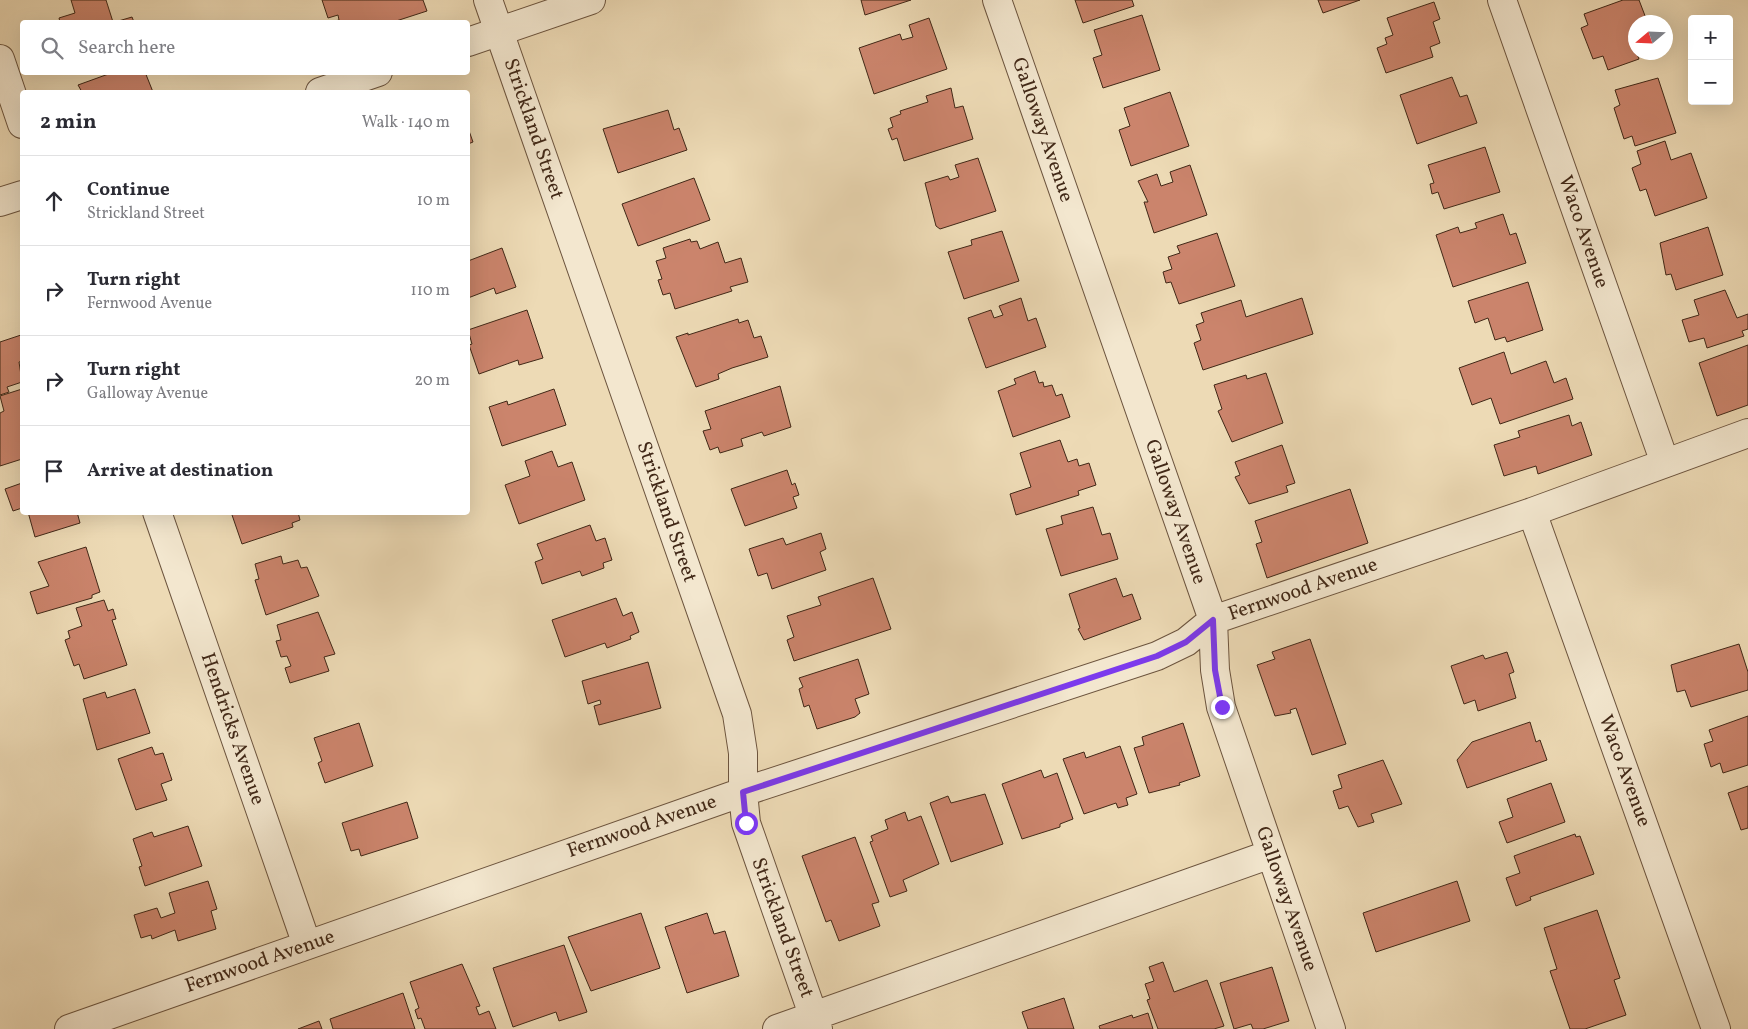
<!DOCTYPE html>
<html lang="en">
<head>
<meta charset="utf-8">
<style>
  :root { --surface:#fff; --page:#f2f2f3; --text:#2b2b33; --muted:#7c7c81; --line:#e1e1e2 }
  body { margin:0; font-family:Vollkorn,serif; background:var(--page); color:var(--text) }
  .controls { position:absolute; right:15px; top:15px; display:grid; overflow:hidden; border-radius:5px; box-shadow:0 5px 20px #0002 }
  .controls button { width:45px; height:45px; display:grid; place-items:center; padding:0; border:0; border-bottom:1px solid var(--line); background:var(--surface); color:var(--text); font:25px sans-serif }
  .compass { position:absolute; left:1628px; top:15px; width:45px; height:45px; border-radius:50%; background:var(--surface); box-shadow:0 5px 20px #0002; rotate:251deg }
  .stop { position:absolute; width:15px; height:15px; margin:-11px; border:4px solid #7c3aed; border-radius:50%; background:#fff }
  .stop.end { background:#7c3aed; border-color:#fff; box-shadow:0 1px 5px #0008 }
  .list { margin:0; padding:0; list-style:none }
  h2 { display:flex; justify-content:space-between; align-items:center; height:65px; margin:0; padding:0 20px; font-size:21px }
  h2 small { font-size:16px; font-weight:400; color:var(--muted) }
  .list li { display:grid; grid-template-columns:32px 1fr auto; gap:15px; align-items:center; box-sizing:border-box; height:90px; padding:0 20px; border-top:1px solid var(--line) }
  .list b { display:block; font-size:19px; white-space:nowrap }
  .list p { margin:0; font-size:16px; white-space:nowrap; color:var(--muted) }
  .list em { font-size:16px; font-style:normal; color:var(--muted) }
  .icon { flex:none; width:28px; height:28px; fill:none; stroke:currentColor; stroke-width:2; stroke-linecap:round; stroke-linejoin:round }
  .map { position:relative; flex:none; width:1748px; height:1029px; overflow:hidden }
  .search { position:absolute; background:var(--surface); box-shadow:0 5px 20px #0002; left:20px; top:20px; width:450px; height:55px; display:flex; align-items:center; gap:12px; box-sizing:border-box; padding:0 18px; border-radius:5px; color:var(--muted); font-size:19px }
  .panel { position:absolute; background:var(--surface); box-shadow:0 5px 20px #0002; left:20px; top:90px; width:450px; height:425px; border-radius:5px }
  .map>svg:first-child { display:block }
  .building { fill:#cb846c; stroke:#412817 }
  .lines { fill:none; stroke-linecap:round; stroke-linejoin:round }
  .minor-casing { stroke:#6c543e; stroke-width:30 }
  .minor { stroke:#f3e7cf; stroke-width:28 }
  .route { stroke:#7c3aed; stroke-width:6 }
  .labels { text-anchor:middle; dominant-baseline:central; stroke-width:5; stroke-linejoin:round; paint-order:stroke }
  .street-label { font-size:20px; fill:#412817; stroke:#f3e7cf }
</style>
</head>
<body>
<div class="map">
<svg width="1748" height="1029" viewBox="0 0 1748 1029">
  <rect width="100%" height="100%" fill="#eddab5"/>
  <filter id="stains"><feTurbulence type="fractalNoise" baseFrequency=".004" numOctaves="4"/><feColorMatrix values="0 0 0 0 .2 0 0 0 0 .09 0 0 0 0 .02 0 0 0 .5 -.17"/></filter>
  <radialGradient id="worn" r=".72"><stop offset=".6" stop-color="#630" stop-opacity="0"/><stop offset="1" stop-color="#630" stop-opacity=".3"/></radialGradient>
  <path class="building" d="M71,0h35l7,22h-53l-1,-4 16,-5z
    M322,0h101l4,11 -34,11h-62l8,-2 -1,-5 -10,3z
    M861,0h50l-46,15z
    M1075,0h57l2,6 -51,17z
    M1318,0h42l-37,13z
    M1623,0h16l8,21 -11,1v19l-4,1 7,17 -31,11 -5,-14 -10,3 -12,-31 7,-3 -4,-11z
    M1434,2l6,17 -7,3 7,21 -10,4 3,10 -47,16 -9,-25 10,-4 -2,-6 8,-3 -6,-17z
    M1142,15l18,55 -57,18 -10,-30 9,-3 -8,-25z
    M132,17l2,5h-19z
    M929,18l18,51 -73,25 -15,-46 41,-14 2,6 11,-3 -4,-12z
    M114,72h31l8,20h-71l-4,-7z
    M1452,77l8,20 7,-2 10,28 -60,21 -17,-49z
    M1658,78l18,55 -41,13 -3,-10 -8,3 -10,-31 6,-3 -5,-15z
    M951,88l4,20 8,-2 10,33 -69,22 -7,-23 -5,2 -4,-11 5,-2 -3,-9 11,-4 -1,-3 28,-9 -2,-6z
    M1170,92l19,54 -58,20 -12,-36 11,-4 -6,-18z
    M668,110l6,20 5,-2 8,22 -69,23 -15,-44z
    M468,128l5,14 -5,2z
    M1665,141l6,19 20,-7 16,45 -52,18 -9,-27 -6,2 -8,-23 9,-4 -4,-13z
    M1485,147l15,45 -56,17 -6,-17 -6,2 -2,-10 4,-1 -6,-18z
    M978,158l18,53 -56,18 -4,-3 -11,-43 23,-7 2,4 9,-3 -4,-12z
    M1190,165l17,50 -53,18 -10,-31h4l-10,-21 19,-7 4,12 12,-4 -3,-10z
    M694,178l16,42 -72,26 -16,-42z
    M1503,214l7,21 6,-2 10,30 -73,24 -17,-52 22,-8 2,6 17,-5 -2,-5z
    M1708,227l15,48 -47,15 -5,-16 -5,1 -6,-32z
    M1002,231l17,50 -55,18 -16,-47 24,-7 -1,-5z
    M1217,233l18,53 -56,18 -8,-22 -5,1 -3,-11 9,-3 -4,-12 12,-4 -3,-7z
    M690,239l1,3 6,-1 3,8 18,-7 7,21 16,-5 7,24 -18,5 2,4 -57,18 -5,-16 -7,2 -5,-15 4,-1 -6,-18 10,-3 -3,-10z
    M502,248l14,39 -20,7 -2,-6 -26,10v-37z
    M1528,282l15,48 -36,12 -2,-5 -10,3 -7,-22 -13,5 -7,-22z
    M1725,290l12,28 11,-4v15l-6,2 2,5 -37,12 -3,-10 -15,4 -7,-22 17,-5 -5,-15z
    M1021,298l7,23 8,-3 10,29 -60,21 -18,-50 23,-8 3,8 9,-3 -4,-9z
    M1302,298l11,36 -110,36 -9,-27 7,-3 -5,-15 8,-3 -3,-9 40,-13 5,17z
    M527,310l16,48 -24,7 -1,-5 -39,14 -10,-29 3,-1 -4,-14z
    M738,319l1,4 9,-3 6,18 7,-2 7,21 -36,11 -14,6 1,5 -23,8 -20,-50 12,-4v2z
    M21,335l1,26 -3,1 3,20 -15,5 2,5 -9,3v-53z
    M1748,345v60l-31,11 -18,-53z
    M1504,352l7,22 35,-13 8,22 12,-5 7,21 -73,25 -9,-26 -19,7 -13,-37z
    M1035,371l4,12 4,-1 1,5 8,-2 4,11 6,-2 8,23 -57,20 -15,-46 18,-7 -2,-5z
    M1266,373l17,50 -51,19 -14,-31 4,-2 -8,-24 32,-10 1,4z
    M780,386l11,41 -27,9 -2,-4 -21,7 2,7 -23,7 -2,-6 -8,3 -7,-19 8,-2 -6,-18z
    M22,389v70l-22,7v-53l4,-2 -4,-15z
    M554,389l12,36 -64,21 -13,-39 18,-6 1,4z
    M1569,415l3,11 9,-4 11,33 -54,19 -2,-8 -32,10 -10,-31 26,-8 -2,-6z
    M1060,440l8,22 9,-3 2,7 10,-3 7,22 -18,6 1,4 -63,20 -6,-21 21,-7 -11,-34z
    M1282,445l13,38 -9,3 2,6 -39,12 -14,-27 5,-2 -5,-13z
    M552,451l6,16 14,-5 13,38 -66,24 -14,-39 25,-9 -5,-15z
    M787,470l5,15 3,-2 4,12 -6,2 4,11 -52,18 -14,-37z
    M22,483v25l-9,3 -8,-22z
    M1350,489l18,54 -101,35 -11,-34 6,-2 -7,-21z
    M1093,507l9,28 8,-2 8,26 -57,17 -15,-47 17,-5 -2,-8z
    M28,512h49l3,11 -45,14z
    M231,512h67l2,8 -8,3 1,4 -51,17z
    M590,525l6,16 9,-3 7,22 -9,3 1,5 -22,8 -2,-5 -38,13 -7,-22 8,-3 -6,-15z
    M821,533l5,16 -6,3 6,18 -54,19 -5,-16 -9,3 -9,-27 34,-11 3,7z
    M86,547l14,45 -8,3v3l-55,16 -7,-22 19,-6 -11,-24z
    M281,556l2,8 15,-4 3,8 6,-1 12,29 -53,19 -11,-35 4,-1 -4,-15z
    M873,578l18,51 -97,32 -7,-21 7,-3 -7,-21 34,-11 -3,-8z
    M1116,578l7,19 9,-3 9,25 -57,21 -6,-11 2,-1 -11,-34z
    M616,598l7,18 9,-4 7,20 -9,4 1,3 -24,9 -2,-5 -40,14 -13,-37z
    M104,600l4,11 5,-2 3,10 -4,1 15,45 -43,14 -5,-15 -5,2 -9,-26 5,-2 -2,-7 14,-5 -6,-18z
    M318,612l17,42 -11,3 5,14 -39,12 -5,-15 6,-2 -4,-10 -6,1 -5,-16 5,-1 -4,-15z
    M1310,639l36,105 -34,11 -16,-47 -6,2 1,3 -16,3 -18,-51 18,-6 -3,-7z
    M1739,644l9,28v18l-57,17 -6,-17 -8,2 -6,-27z
    M1507,652l7,20 -5,2 7,24 -38,13 -3,-11 -11,4 -13,-38 32,-11 2,4z
    M858,659l11,35 -14,5 5,14 -5,4 -38,12 -8,-24 -5,2 -5,-18 4,-2 -4,-9z
    M648,662l13,46 -62,17 -5,-19 7,-2 -1,-4 -12,4 -6,-23z
    M135,689l15,44 -53,17 -14,-51 22,-7 2,6z
    M1748,716v49l-25,8 -3,-10 -9,4 -7,-23 9,-3 -4,-11z
    M1530,722l6,20 4,-2 7,20 -80,28 -10,-28 15,-18z
    M359,723l14,43 -48,17 -7,-20 4,-2 -8,-23z
    M1183,723l17,53 -21,7 1,2 -31,8 -15,-45 10,-3 -2,-8z
    M1120,746l17,48 -11,4 2,7 -10,3 -2,-5 -32,11 -21,-55 21,-7 2,6z
    M152,747l3,8 8,-2 9,27 -11,4 6,16 -31,10 -18,-51z
    M1383,760l19,44 -31,10 3,8 -16,5 -10,-21 -9,3 -6,-18 9,-3 -4,-13z
    M1041,770l3,8 13,-5 16,46 -13,5v3l-38,12 -20,-55z
    M1551,783l14,39 -58,21 -8,-21 14,-5 -6,-18z
    M1748,786v42l-7,2 -13,-37z
    M985,794l18,50 -52,18 -21,-59 18,-7 3,7z
    M407,802l11,36 -57,18 -2,-7 -8,2 -9,-28z
    M905,812l3,9 13,-5 18,48 -36,16 4,11 -17,6 -20,-55 3,-1 -2,-5 17,-7 -3,-9z
    M188,826l14,40 -57,20 -6,-19 3,-1 -9,-27 19,-7 2,5z
    M1575,834l1,3 4,-1 14,38 -64,23 1,3 -15,6 -10,-28 14,-5 -6,-17z
    M855,837l24,65 -7,2 8,22 -41,15 -8,-21 -5,2 -24,-66z
    M208,881l9,28 -6,2 5,18 -38,12 -3,-11 -23,9 -1,-4 -10,3 -7,-23 23,-7 4,10 14,-5 -6,-20z
    M1457,881l13,40 -94,31 -13,-39z
    M1597,910l23,68 -6,2 12,35 -41,14h-15l-20,-58 7,-2 -13,-41z
    M641,913l19,55 -69,23 -23,-54z
    M707,913l7,21 11,-3 14,45 -52,17 -22,-66z
    M564,945l23,67 -28,9 -3,-9 -43,15 -20,-59z
    M1163,962l11,30 33,-12 17,46 -10,3h-56l-11,-29 3,-1 -5,-15 9,-3 -5,-14z
    M462,964l18,42 -4,1 3,8 10,-4 7,18h-71l-4,-11 -3,1 -3,-9 4,-2 -9,-26z
    M1272,967l17,54 -26,8h-10l-2,-5 -17,5 -14,-46z
    M403,993l12,36h-82l-3,-10z
    M1064,998l10,31h-46l-6,-17z
    M1148,1013l5,16h-53l-1,-3 33,-11 1,3z
    M319,1021l3,8h-24z"/>
  <g class="lines">
    <g class="minor-casing">
      <path id="minor" d="M488,0l249,714 6,39v39l3,31 72,206
        M997,0l216,620 2,50 6,37 110,322
        M1502,0l163,463
        M468,42l123,-42
        M0,59l22,65
        M320,92l58,-20
        M0,202l22,-7
        M157,512l150,433
        M1532,512l184,517
        M69,1029l674,-237 414,-136 29,-14 27,-22 319,-108 216,-79
        M777,1029l494,-175"/>
    </g>
    <use href="#minor" class="minor"/>
  </g>
  <g class="lines">
    <path class="route" d="M746,823l-3,-31 414,-136 29,-14 27,-22 2,50 7,37"/>
  </g>
  <g class="labels">
    <g class="street-label">
      <text transform="translate(533 129) rotate(71)">Strickland Street</text>
      <text transform="translate(1042 130) rotate(71)">Galloway Avenue</text>
      <text transform="translate(1583 232) rotate(71)">Waco Avenue</text>
      <text transform="translate(666 512) rotate(71)">Strickland Street</text>
      <text transform="translate(1175 512) rotate(71)">Galloway Avenue</text>
      <text transform="translate(1303 590) rotate(-19)">Fernwood Avenue</text>
      <text transform="translate(232 729) rotate(71)">Hendricks Avenue</text>
      <text transform="translate(1624 771) rotate(70)">Waco Avenue</text>
      <text transform="translate(642 827) rotate(-19)">Fernwood Avenue</text>
      <text transform="translate(1286 899) rotate(71)">Galloway Avenue</text>
      <text transform="translate(782 928) rotate(70)">Strickland Street</text>
      <text transform="translate(260 962) rotate(-19)">Fernwood Avenue</text>
    </g>
  </g>
  <rect width="100%" height="100%" filter="url(#stains)"/>
  <rect width="100%" height="100%" fill="url(#worn)"/>
</svg>
<div class="controls">
<button>+</button>
<button>−</button>
</div>
<svg class="compass" viewBox="-18 -18 36 36"><path d="M0-13l5 13h-10z" fill="#e53935"/><path d="M0 13l5-13h-10z" fill="#7c7c81"/></svg>
<div class="stop" style="left:746px;top:823px"></div>
<div class="stop end" style="left:1222px;top:707px"></div>
<div class="search"><svg class="icon" aria-label="search" viewBox="0 0 24 24"><circle cx="10" cy="10" r="6"/><path d="M15 15l6 6"/></svg>Search here</div>
<section class="panel">
<h2>2 min<small>Walk · 140 m</small></h2>
<ul class="list">
<li><svg class="icon" aria-label="ahead" viewBox="0 0 24 24"><path d="M12 20V5M6 11l6-6 6 6"/></svg><div><b>Continue</b><p>Strickland Street</p></div><em>10 m</em></li>
<li><svg class="icon" aria-label="right" viewBox="0 0 24 24"><path d="M7 20v-9h11M14 6l5 5-5 5"/></svg><div><b>Turn right</b><p>Fernwood Avenue</p></div><em>110 m</em></li>
<li><svg class="icon" aria-label="right" viewBox="0 0 24 24"><path d="M7 20v-9h11M14 6l5 5-5 5"/></svg><div><b>Turn right</b><p>Galloway Avenue</p></div><em>20 m</em></li>
<li><svg class="icon" aria-label="arrive" viewBox="0 0 24 24"><path d="M6 21V4h12l-3 4 3 4H6"/></svg><div><b>Arrive at destination</b></div></li>
</ul>
</section>
</div>
</body>
</html>
